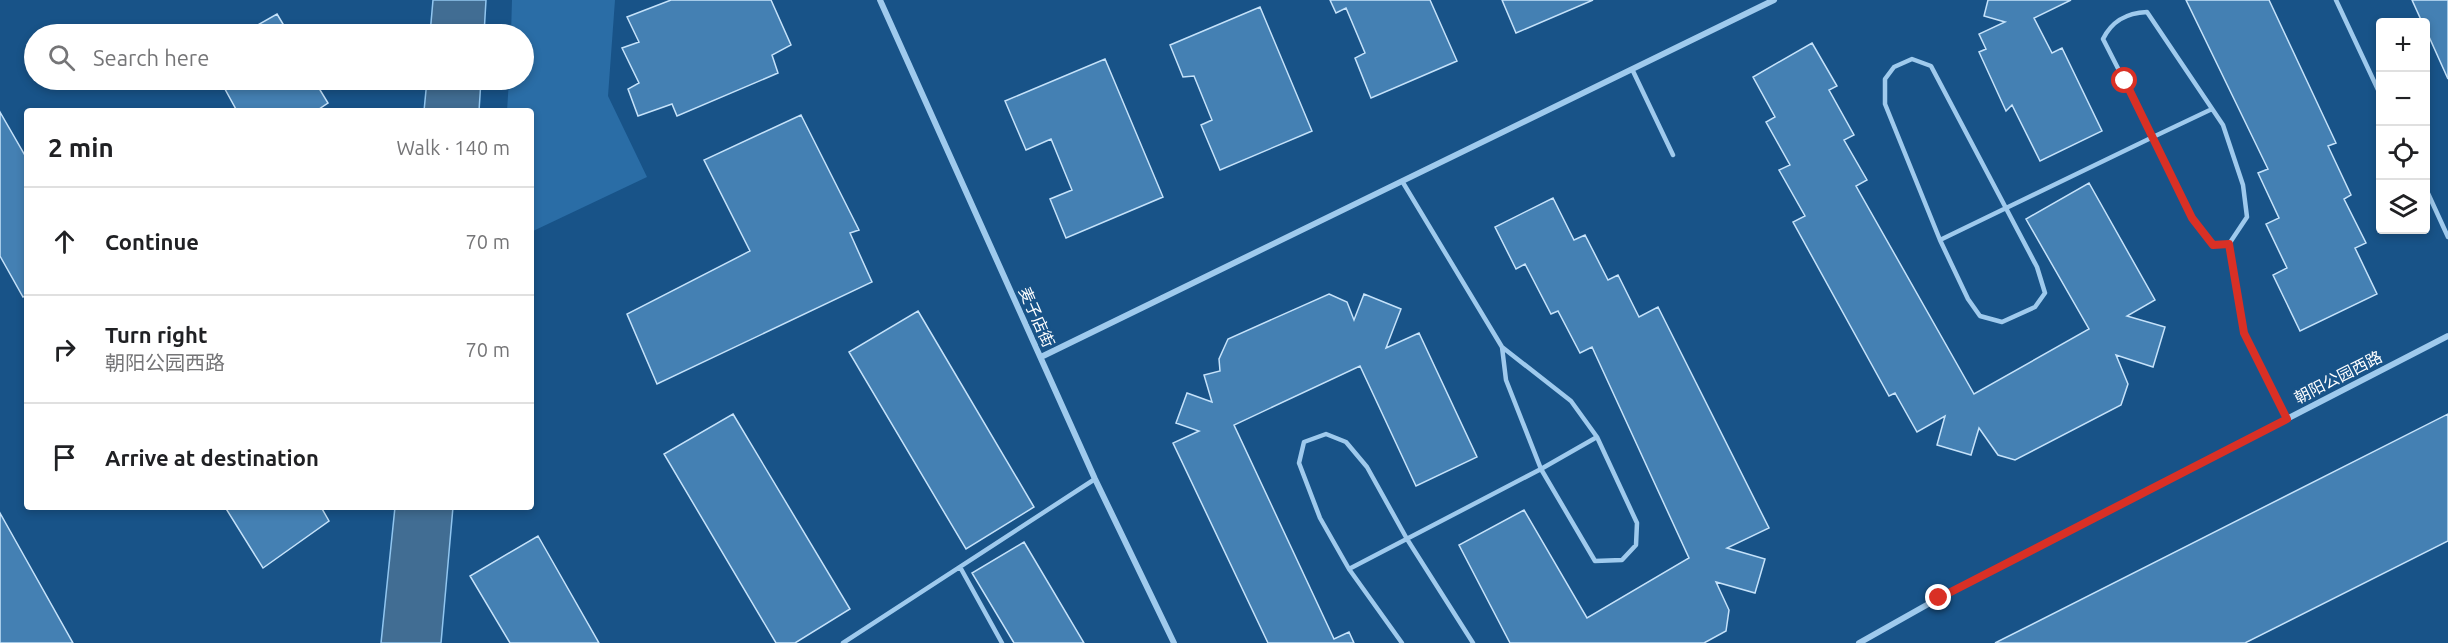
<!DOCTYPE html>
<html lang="en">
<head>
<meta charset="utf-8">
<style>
  :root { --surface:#fff; --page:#f6f6f6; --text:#202124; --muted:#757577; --line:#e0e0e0 }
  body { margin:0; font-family:Ubuntu,"Noto Sans SC",sans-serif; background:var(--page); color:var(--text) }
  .controls { position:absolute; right:18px; top:18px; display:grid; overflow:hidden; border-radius:6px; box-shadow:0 3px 9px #0003 }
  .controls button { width:54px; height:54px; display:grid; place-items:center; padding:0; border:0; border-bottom:2px solid var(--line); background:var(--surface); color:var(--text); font:30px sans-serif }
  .stop { position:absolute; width:18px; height:18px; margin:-14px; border:4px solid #d93025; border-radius:50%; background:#fff }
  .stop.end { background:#d93025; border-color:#fff; box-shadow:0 2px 6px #0008 }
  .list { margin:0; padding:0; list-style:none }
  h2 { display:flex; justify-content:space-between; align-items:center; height:78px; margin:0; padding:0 24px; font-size:26px }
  h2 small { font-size:20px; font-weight:400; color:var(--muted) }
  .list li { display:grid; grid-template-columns:39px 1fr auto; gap:18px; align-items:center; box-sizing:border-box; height:108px; padding:0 24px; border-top:2px solid var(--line) }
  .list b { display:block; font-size:22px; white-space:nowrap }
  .list p { margin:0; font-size:20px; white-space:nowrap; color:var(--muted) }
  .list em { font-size:20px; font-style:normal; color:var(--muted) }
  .icon { flex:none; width:33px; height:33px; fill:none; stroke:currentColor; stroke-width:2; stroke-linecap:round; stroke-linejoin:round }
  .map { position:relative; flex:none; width:2448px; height:643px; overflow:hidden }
  .search { position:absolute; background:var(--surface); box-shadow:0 3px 9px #0003; left:24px; top:24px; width:510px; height:66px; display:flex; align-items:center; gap:15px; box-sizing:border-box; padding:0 21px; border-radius:33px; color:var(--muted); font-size:22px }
  .panel { position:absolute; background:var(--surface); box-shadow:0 3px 9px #0003; left:24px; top:108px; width:510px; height:402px; border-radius:6px }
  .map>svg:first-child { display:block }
  .green { fill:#2a6da6 }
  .water { fill:#416d93; stroke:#91c6f0; stroke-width:1.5 }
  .building { fill:#4480b3; stroke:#c5e2fa; stroke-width:1.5 }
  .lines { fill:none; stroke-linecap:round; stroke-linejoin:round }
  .service { stroke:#9fcaed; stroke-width:4.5 }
  .minor { stroke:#9fcaed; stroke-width:6 }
  .route { stroke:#d93025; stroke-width:8 }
  .labels { text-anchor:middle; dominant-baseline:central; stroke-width:6; stroke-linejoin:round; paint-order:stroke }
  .street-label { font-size:16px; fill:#fff; stroke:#185388 }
</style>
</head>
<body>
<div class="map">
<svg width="2448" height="643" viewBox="0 0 2448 643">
  <rect width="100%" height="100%" fill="#185388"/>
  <path class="green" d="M512,0h103l-7,96 39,81 -116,55v-121h-24l2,-31h15v-46h-13z"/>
  <path class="water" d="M433,0h53l-2,34h-54z
    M427,80h54l-2,31h-55z
    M395,507h58l-12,136h-60z"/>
  <path class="building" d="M671,0h100l20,45 -19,10 6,18 -101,43 -5,-12 -34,12 -10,-27 11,-6 -17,-35 17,-6 -12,-25z
    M1330,0h100l27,61 -86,37 -16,-40 10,-5 -19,-45 -10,5z
    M1502,0h91l-77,33z
    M1988,0h83l-37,18 18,35 10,-5 40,83 -62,30 -28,-56 -6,6 -27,-59 7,-3 -7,-15 26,-12 -21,-6z
    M2186,0h83l67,143 -8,3 23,49 -7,4 22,44 -11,5 22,46 -77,37 -27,-56 14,-7 -21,-44 13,-6 -21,-45 10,-4z
    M2412,0h36v79l-22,-49v-8h-4z
    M1260,7l52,124 -92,39 -19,-45 11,-5 -18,-44 -11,1 -13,-32z
    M277,14l12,20h-47z
    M1812,43l25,43 -8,4 25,45 -10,5 23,40 -11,6 118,208 115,-65 -63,-110 63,-36 66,117 -28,16 38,11 -12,40 -37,-12 12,29 -7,21 -106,55 -17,-5 -19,-27 -8,27 -34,-10 8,-29 -28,16 -22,-39 -6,3 -96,-174 12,-6 -26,-46 11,-5 -24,-43 9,-5 -22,-40z
    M1105,59l58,138 -97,41 -16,-39 22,-9 -21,-51 -25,11 -21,-49z
    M220,80h94l14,23 -12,8h-79z
    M0,112l27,47v136l-4,2 -23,-41z
    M801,115l58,115 -9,3 22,49 -215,102 -30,-70 123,-63 -46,-91z
    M1553,198l21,42 11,-5 23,45 10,-5 21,42 19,-10 111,221 -42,20 38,11 -10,34 -39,-11 13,28 -3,21 -22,12h-194l-51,-98 65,-35 63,108 102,-60 -97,-211 -12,6 -22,-42 -7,3 -26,-50 -9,5 -21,-42z
    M1329,294l18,8 7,18 10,-26 37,15 -15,39 33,-15 58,124 -61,29 -56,-120 -126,59 100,214 15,-7 5,11h-86l-95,-200 26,-12 -23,-8 11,-30 25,9 -8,-27 16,-4 -1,-12 9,-20z
    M918,311l116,196 -68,42 -117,-197z
    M733,414l117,195 -55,34h-19l-112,-189z
    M2448,414v127l-203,102h-250z
    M225,507h96l8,14 -66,47z
    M0,513l73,130h-73z
    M538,536l61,107h-89l-40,-67z
    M1024,542l60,101h-70l-42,-70z"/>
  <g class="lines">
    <path class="service" d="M2336,0l44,94
      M1632,69l41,86
      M2212,109l-59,28 39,81 21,27 16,-1
      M1402,181l100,166 4,33 35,89 -192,100 53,74
      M2426,189l22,48
      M1940,240l-55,-136v-25l9,-12 18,-8 19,7 106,201 8,26 -10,14 -33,15 -22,-6 -12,-17 -28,-59 213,-103 -50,-98c9,-18 23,-26 44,-27l76,113 20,60 4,32 -18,27 15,89 43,86
      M1502,347l69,54 26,36 40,86 -1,22 -14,15 -27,1 -54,-92 56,-32
      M960,567l42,76
      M1349,569l-29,-51 -21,-55 5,-21 22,-8 20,8 21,25 40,72 66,104
      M843,643l252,-164"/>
    <path class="minor" d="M880,0l215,479 79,164
      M1041,357l733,-357
      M1859,643l80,-45 509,-262"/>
  </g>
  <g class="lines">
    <path class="route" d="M1939,598l348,-179 -43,-86 -15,-89 -16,1 -21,-27 -67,-137"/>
  </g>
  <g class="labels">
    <g class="street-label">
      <text transform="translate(1037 317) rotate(66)">麦子店街</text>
      <text transform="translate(2338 377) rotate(-27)">朝阳公园西路</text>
    </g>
  </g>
</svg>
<div class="controls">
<button>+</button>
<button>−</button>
<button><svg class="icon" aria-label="locate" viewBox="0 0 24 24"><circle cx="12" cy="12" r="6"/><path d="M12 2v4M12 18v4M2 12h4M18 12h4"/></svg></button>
<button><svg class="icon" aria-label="layers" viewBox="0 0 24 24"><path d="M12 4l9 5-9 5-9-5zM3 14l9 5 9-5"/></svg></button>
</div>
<div class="stop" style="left:2125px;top:81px"></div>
<div class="stop end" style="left:1939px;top:598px"></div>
<div class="search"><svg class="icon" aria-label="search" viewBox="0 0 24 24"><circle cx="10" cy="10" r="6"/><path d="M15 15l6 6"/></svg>Search here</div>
<section class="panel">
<h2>2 min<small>Walk · 140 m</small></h2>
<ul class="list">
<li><svg class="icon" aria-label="ahead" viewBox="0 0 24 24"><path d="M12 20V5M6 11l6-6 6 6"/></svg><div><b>Continue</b></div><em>70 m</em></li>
<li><svg class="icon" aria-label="right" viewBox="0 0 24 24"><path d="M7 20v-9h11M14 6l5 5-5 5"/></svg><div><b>Turn right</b><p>朝阳公园西路</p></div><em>70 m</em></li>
<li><svg class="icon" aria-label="arrive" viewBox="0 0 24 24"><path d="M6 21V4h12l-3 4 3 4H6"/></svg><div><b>Arrive at destination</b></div></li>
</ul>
</section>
</div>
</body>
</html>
